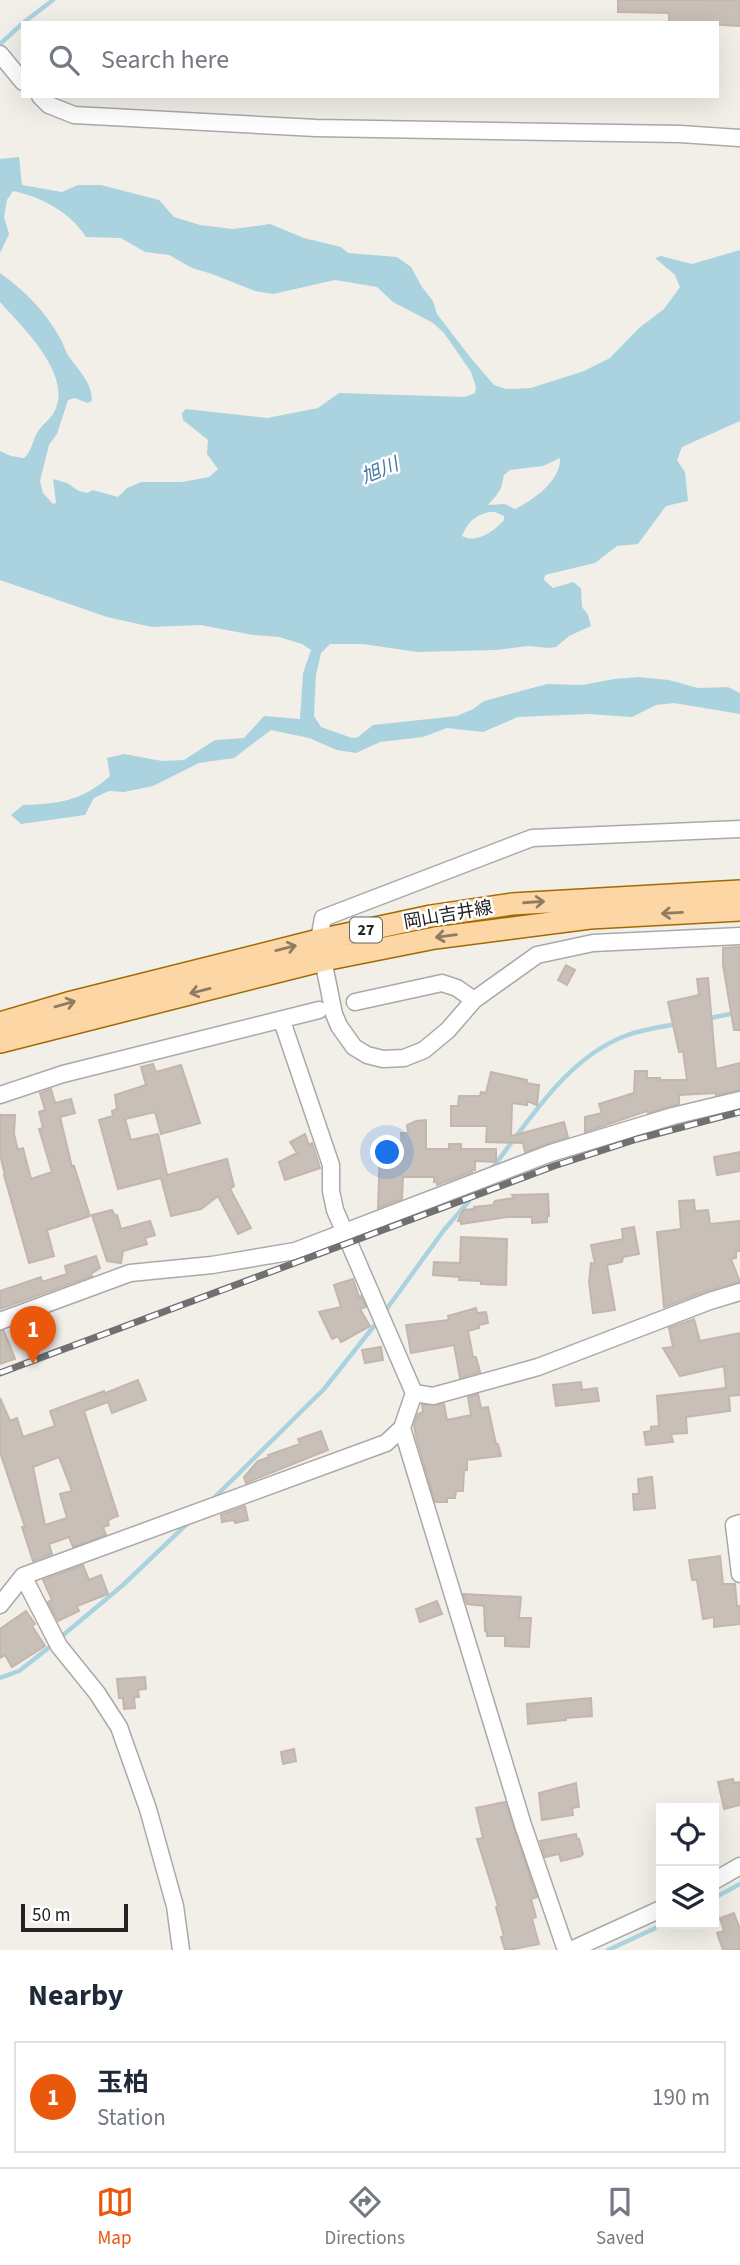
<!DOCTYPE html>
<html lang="en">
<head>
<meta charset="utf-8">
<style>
  :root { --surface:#fff; --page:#f6f6f7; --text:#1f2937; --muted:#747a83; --line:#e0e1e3; --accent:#ea580c }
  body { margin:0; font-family:"Source Sans 3","Noto Sans JP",sans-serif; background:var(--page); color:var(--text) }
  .controls { position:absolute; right:21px; bottom:21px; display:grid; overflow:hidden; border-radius:0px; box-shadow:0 7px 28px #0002 }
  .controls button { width:63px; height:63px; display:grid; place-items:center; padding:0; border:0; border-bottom:2px solid var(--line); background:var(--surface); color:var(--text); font:35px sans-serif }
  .scale { position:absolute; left:21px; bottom:18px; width:107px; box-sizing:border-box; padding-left:7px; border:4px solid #222; border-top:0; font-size:19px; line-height:24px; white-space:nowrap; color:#222; -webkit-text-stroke:5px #fff; paint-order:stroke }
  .you { position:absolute; left:388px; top:1153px; width:24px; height:24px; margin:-18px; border:5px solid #fff; border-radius:50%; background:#1a73e8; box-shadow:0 0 0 10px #1a73e833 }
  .badge { display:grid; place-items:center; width:46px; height:46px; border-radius:50%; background:var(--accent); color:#fff; font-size:23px; font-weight:700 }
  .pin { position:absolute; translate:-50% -58px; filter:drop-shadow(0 2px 4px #0008) }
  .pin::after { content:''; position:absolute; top:37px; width:24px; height:21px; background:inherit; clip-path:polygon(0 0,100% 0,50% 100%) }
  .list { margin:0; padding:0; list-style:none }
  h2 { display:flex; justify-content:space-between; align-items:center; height:91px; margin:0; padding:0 28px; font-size:30px }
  h2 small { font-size:23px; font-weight:400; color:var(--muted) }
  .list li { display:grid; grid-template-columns:46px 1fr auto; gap:21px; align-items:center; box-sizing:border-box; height:112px; margin:0 14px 14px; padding:0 14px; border:2px solid var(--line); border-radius:0px }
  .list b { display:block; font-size:26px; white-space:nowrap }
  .list p { margin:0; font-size:23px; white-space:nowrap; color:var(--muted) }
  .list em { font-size:23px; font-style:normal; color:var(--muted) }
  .icon { flex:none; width:38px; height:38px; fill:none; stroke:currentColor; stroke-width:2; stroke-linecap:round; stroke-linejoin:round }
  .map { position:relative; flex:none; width:740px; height:1950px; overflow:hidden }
  .search { position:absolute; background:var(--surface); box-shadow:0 7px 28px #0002; left:21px; right:21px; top:21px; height:77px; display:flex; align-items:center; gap:18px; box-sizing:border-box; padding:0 24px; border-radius:0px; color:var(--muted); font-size:26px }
  .sheet { height:217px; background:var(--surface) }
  nav { display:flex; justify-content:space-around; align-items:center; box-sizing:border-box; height:98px; border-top:2px solid var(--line); background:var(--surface); font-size:19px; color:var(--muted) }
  nav a { display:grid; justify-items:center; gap:4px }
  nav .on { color:var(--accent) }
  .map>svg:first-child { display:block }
  .water { fill:#aad3df; fill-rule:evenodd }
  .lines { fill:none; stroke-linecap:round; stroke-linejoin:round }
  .stream { stroke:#aad3df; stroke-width:4.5 }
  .building { fill:#c7bfb8; stroke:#c4b6ab; stroke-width:2; fill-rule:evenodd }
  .minor-casing { stroke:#a9a9a9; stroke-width:19 }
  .major-casing { stroke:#a06b00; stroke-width:24 }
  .minor { stroke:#fff; stroke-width:16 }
  .major { stroke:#fcd6a4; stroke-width:21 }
  .rail-casing { stroke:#707070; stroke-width:7 }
  .rail { stroke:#fff; stroke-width:4.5; stroke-dasharray:13; stroke-linecap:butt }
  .oneway { stroke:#8f7c63 }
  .labels { text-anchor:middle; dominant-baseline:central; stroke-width:5; stroke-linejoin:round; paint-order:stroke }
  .shield { fill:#fff; stroke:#646464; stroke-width:2 }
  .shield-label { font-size:16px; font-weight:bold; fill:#222 }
  .street-label { font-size:18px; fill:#222; stroke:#fff }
  .water-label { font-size:19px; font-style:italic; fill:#4a7aab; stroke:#fff }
</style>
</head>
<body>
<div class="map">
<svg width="740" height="1950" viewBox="0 0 740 1950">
  <rect width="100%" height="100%" fill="#f2efe9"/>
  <path class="water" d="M19,157l3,28 40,7 16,-7h23l58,15 15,17 26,8 33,4 37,-5 34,14 37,9 7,6 49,4 14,10 11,20 11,14 4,13 33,43 24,28 12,4 25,-1 53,-17 26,-13 29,-30 25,-19 16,-22 -5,-12 -20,-17 6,-2 31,8 48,-14v171l-58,26 -5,13 8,12 3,29 -22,5 -28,38 -21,2 -22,17 -50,12 -1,5 9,8 20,-6 8,6 1,19 6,8 3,11 -22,10 -13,11 -7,1 -20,-2 -33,4 -79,2 -54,-8h-33l-9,9 -5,22 -2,41 7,11 31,11 6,-1 15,-12 84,-9 16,-7 11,-8 63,-17 35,1 32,-6 25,-2 30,3 29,8 30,-1 12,6v21l-66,-11 -18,2 -24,12 -44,-3 -70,3 -35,15 -36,-4 -24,9 -43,5 -24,11 -19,-3 -28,-12 -38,-8 -37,28 -35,5 -46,23 -29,6 -15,-1 -15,7 -9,17 -64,9 -10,-9 12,-10c36,-1 59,-4 87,-29l-3,-18 17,-4 38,7 22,-1 31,-20 29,-2 20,-22 36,3 3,-46 8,-23 -9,-6 -23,-7 -26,-2 -53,-10 -48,2 -45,-10 -107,-37v-129l11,5 13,2c8,-6 8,-19 15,-28 4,-6 10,-10 14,-16 23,-37 -31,-87 -53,-112v-29c25,18 45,38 60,65 4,6 5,14 10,20 10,14 22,25 22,43l-5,2 -12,-5 -7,2 -11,34 -8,11 -9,36 3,12 10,11 3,-1 -3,-24 14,4 12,8 8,2 6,-3 25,7 9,-9 14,-6h41l27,-5 9,-8 -11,-15 1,-14 -25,-20 -1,-7 4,-4 81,9 51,-10 21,-15 126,4 10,-4 1,-6 -5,-15 -27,-39 -11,-10 -40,-21 -16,-15 -42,-7 -62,14 -18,-3 -43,-17 -20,-6 -23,-13 -24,-3 -24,-14 -35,-1c-15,-24 -44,-40 -73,-46l-6,9 -3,17 5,17 -9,19v-94zM560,458c1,23 -27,42 -45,51l-10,-5 -17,1 8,-9 5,-8 3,-13 6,-5 33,-4zM489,512h6l9,4v4c-10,11 -27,24 -42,16 7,-15 12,-20 27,-24z"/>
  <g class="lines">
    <path class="stream" d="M23,23l30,-23
      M0,44l23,-21
      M706,1019l34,-7
      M490,1171c38,-48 75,-112 135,-135 16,-6 35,-9 52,-12
      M383,1314l61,-84 25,-29
      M213,1499l111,-110 54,-68
      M62,1636l61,-51 66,-63
      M0,1678l19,-7 32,-25
      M714,1898l26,-14
      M608,1950l56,-26"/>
  </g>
  <path class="building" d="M618,0h122v26l-71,-4v-9l-51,-1z
    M740,947v83h-6l-11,-65v-17z
    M566,965l9,5 -8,15 -9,-5z
    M708,978l8,91 24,-6v27l-24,5v-2l-37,2v9l-31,9 -1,-2 -62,21v-15l17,-4 -3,-9 35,-11 1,-22h12v7h13v2h27l-4,-29 -4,1 -11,-50 31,-7 -2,-16z
    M153,1064l3,8 25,-7 19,58 -39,11 -6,-22 -30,7 6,21 27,-6 9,41 60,-16 7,27 -4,3 21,39 -13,6 -20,-38 -17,13 -30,7 -10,-38 -43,11 -19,-69 14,-4 -1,-5 5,-2 -2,-14 31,-10 -5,-18z
    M491,1072l36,8 -1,3 13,2 -2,20 -10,-4v4l-15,-2 -1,33 53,-14 4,15 -43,15 -2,-9 -37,-1 1,-16h-36v-20h7l1,-10h21l1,-4 5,1z
    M51,1089l4,14 16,-4 4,14 -15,4 12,50 2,-1 16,50 -43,14 7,26 -25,7 -25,-88h1l-5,-20v-40h15l-1,19 4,16 5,-2 8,31 21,-7 -13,-43 4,-1 -4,-16 6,-2 -5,-17z
    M426,1120v29h23v-5h12v5h35v13l-21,-1v9h-3v2l-35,13 -1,-4 -2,1v-5h-31l-1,22 -24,9 2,-58h22l-1,-17h7l-1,-8 9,-4z
    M305,1134l4,11 3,-2 8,25 -35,12 -6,-18 18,-9 -7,-11z
    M740,1152v19l-23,4 -3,-18z
    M548,1194l1,22h-2v6l-15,1v-6h-25l-46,7v-3h-3l5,-11 11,-1v-2l19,-2 2,-4 19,-3 -2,-3z
    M694,1200l1,11 13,-1 2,14 30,-3v30h-4v7l-5,1 9,23 -33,9 -43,16 -7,-75 24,-3 -2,-28z
    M112,1210l3,6 2,-1 4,14 29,-8 5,14 -10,3 2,6 -24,7 -2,12 -14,-2 -15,-46z
    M634,1227l5,27 -16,3 -1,5 -15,3 8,45 -22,3 -4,-31 2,-19 4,1 -4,-19 32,-6 -1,-10z
    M461,1237l46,2 -1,46 -25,-1v-3l-22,-1 1,-3 -27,-2 1,-13 26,1z
    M96,1256l4,12 -9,6 1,2 -92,33v-18l41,-14 1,5 25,-8 -2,-8z
    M353,1279l6,18 2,-1 5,11 -6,2 10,17 -29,16 -3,-6 -6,3 -13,-27 22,-5 -7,-22z
    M476,1308l1,5 9,-1 2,11 -9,2v3l-11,3 5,26h3l4,15 -20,6 -6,-33 -43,8 -5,-28 43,-5 -1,-4z
    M694,1319l6,22 40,-8v62l-11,1 1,15 -44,6 1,16 -16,1 2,8 -27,3 -2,-13 7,-1v-4l8,-1 -2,-30 69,-8 -2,-22 -44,10 -17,-28 10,-1 -4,-19z
    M0,1331h4l11,28 -15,5z
    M381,1347l2,13 -18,3 -3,-13z
    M138,1380l8,20 -34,13 -4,-11 -24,9 34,105 -8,3 -2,2 1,4 -6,2 3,8 -33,12 -4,-10 -20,7 3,10 -19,7 -11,-34h3l-25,-75v-54l10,23 7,-3 6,19 32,-11 -5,-15 54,-20 2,6 -1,-4zM59,1457l13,34 -12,3 7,24 -22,7 -12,-58z
    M581,1382l1,8 15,-2 2,13 -43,5 -3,-21z
    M478,1394l3,14 7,-1 8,37h2l3,12 -34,4v10h-3l-1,21h-7l-1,7h-8v4h-12l-19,-65 -2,-12 4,-11 5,-2 -1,-7 22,-1 3,16 24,-5 -3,-18z
    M321,1431l7,19 -82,33 -2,-6 14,-16 11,-4 -1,-2 32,-11 -2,-5z
    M652,1477l3,31 -21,2 -1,-16h6l-1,-15z
    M245,1506l3,14 -13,3 -1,-3 -12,2 -1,-7z
    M720,1556l3,28h12l2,22h3v18l-26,3v-10l-11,2 -6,-39h-5l-3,-20z
    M83,1565l6,15 12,-5 7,19 -31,12 2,5 -21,10 -10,-19 4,-2 -9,-20z
    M463,1594l58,3 -2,21h12l-2,29 -24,-1v-10h-18v-4l-2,-1 -1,-25 -17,-2z
    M437,1601l5,13 -22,8 -4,-13z
    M26,1611l9,13 -3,2 13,20 -33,21 -7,-12 -5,3v-29z
    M145,1677l1,12 -8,1 1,7h-5l1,11 -11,1 -1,-11h-4l-2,-19z
    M591,1698l1,18 -26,2v2l-38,4 -1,-20z
    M294,1749l2,12 -13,3 -2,-12z
    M733,1779l1,4 6,-1v23l-16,4 -6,-27z
    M576,1783l3,24 -7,1 1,7 -31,5 -3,-27z
    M505,1802l32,95 -6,2 5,18 -4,2 7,25 -30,6h-4l-4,-13 3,-1 -8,-29 2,-1 -21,-67 6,-1 -7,-30z
    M576,1834l1,5h2l4,15 -2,2 -20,5 -2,-7 -14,3 -5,-16z
    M734,1913l6,16v21h-17l-6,-17 7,-2 -4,-13z"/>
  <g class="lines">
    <g class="minor-casing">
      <path id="minor" d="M0,54l23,28
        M40,96l9,9 25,10 242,13 364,6 60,4
        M740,829l-208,9 -209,80 -4,22 15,74 5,12 15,21 13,8 16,4 21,-1 20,-8 24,-20 26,-30 63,-45 56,-12 147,-7
        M355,1002l87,-19 15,5 17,12
        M0,1095l63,-21 256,-64
        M0,1321l130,-48 82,-8 83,-14 256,-98 122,-37 67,-16
        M414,1393l19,3 105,-29 172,-66 30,-9
        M402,1428l121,397 43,125
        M740,1523l-6,2 6,49
        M23,1576l36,70 38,47 22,34 29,82 27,97 6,44
        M0,1605l23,-29 363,-133 16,-15 12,-35 -79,-183 -4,-19v-26l-49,-144
        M714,1881l26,-15
        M571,1950l90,-41"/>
    </g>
    <g class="major-casing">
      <path id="major" d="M0,1023l68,-20 251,-63 112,-24 81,-12 228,-13
        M0,1042l324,-82 111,-22 155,-20 150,-8"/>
    </g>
    <use href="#minor" class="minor"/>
    <use href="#major" class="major"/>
    <g class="rail-casing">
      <path id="rail" d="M0,1373l554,-207 83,-27 103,-27"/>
    </g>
    <use href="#rail" class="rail"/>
  </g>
  <defs><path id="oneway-shaft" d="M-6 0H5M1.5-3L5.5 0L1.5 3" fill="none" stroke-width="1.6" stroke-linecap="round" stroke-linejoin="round" transform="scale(1.75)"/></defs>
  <g class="oneway">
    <use href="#oneway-shaft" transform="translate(534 902) rotate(-4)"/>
    <use href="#oneway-shaft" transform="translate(672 913) rotate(177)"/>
    <use href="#oneway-shaft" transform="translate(446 936) rotate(173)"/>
    <use href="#oneway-shaft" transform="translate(286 948) rotate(-14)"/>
    <use href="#oneway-shaft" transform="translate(200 991) rotate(166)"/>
    <use href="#oneway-shaft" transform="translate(65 1004) rotate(-16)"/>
  </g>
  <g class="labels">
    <rect class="shield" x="350" y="917.5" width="32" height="25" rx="5"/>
    <g class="shield-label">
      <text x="366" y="930">27</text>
    </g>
    <g class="street-label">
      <text transform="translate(448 915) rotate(-10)">岡山吉井線</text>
    </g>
    <g class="water-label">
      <text transform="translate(380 471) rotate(-22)">旭川</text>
    </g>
  </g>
</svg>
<div class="controls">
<button><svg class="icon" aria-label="locate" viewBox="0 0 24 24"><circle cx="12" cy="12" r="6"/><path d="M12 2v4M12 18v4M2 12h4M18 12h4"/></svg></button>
<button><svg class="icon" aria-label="layers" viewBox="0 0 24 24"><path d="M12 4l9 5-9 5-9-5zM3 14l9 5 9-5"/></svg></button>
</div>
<div class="scale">50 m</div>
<div class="you"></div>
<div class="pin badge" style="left:33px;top:1364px">1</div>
<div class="search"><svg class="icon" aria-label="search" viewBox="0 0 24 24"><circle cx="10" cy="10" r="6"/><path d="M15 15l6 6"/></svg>Search here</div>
</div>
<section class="sheet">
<h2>Nearby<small></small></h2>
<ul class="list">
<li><span class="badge">1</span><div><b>玉柏</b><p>Station</p></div><em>190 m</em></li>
</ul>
</section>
<nav>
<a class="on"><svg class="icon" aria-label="map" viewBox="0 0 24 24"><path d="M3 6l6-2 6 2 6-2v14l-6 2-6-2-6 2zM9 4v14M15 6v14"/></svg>Map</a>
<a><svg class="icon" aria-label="directions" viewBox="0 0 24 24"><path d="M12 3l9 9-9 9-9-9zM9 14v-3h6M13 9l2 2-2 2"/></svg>Directions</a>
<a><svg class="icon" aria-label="saved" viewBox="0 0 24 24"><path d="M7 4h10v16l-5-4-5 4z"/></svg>Saved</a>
</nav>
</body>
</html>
